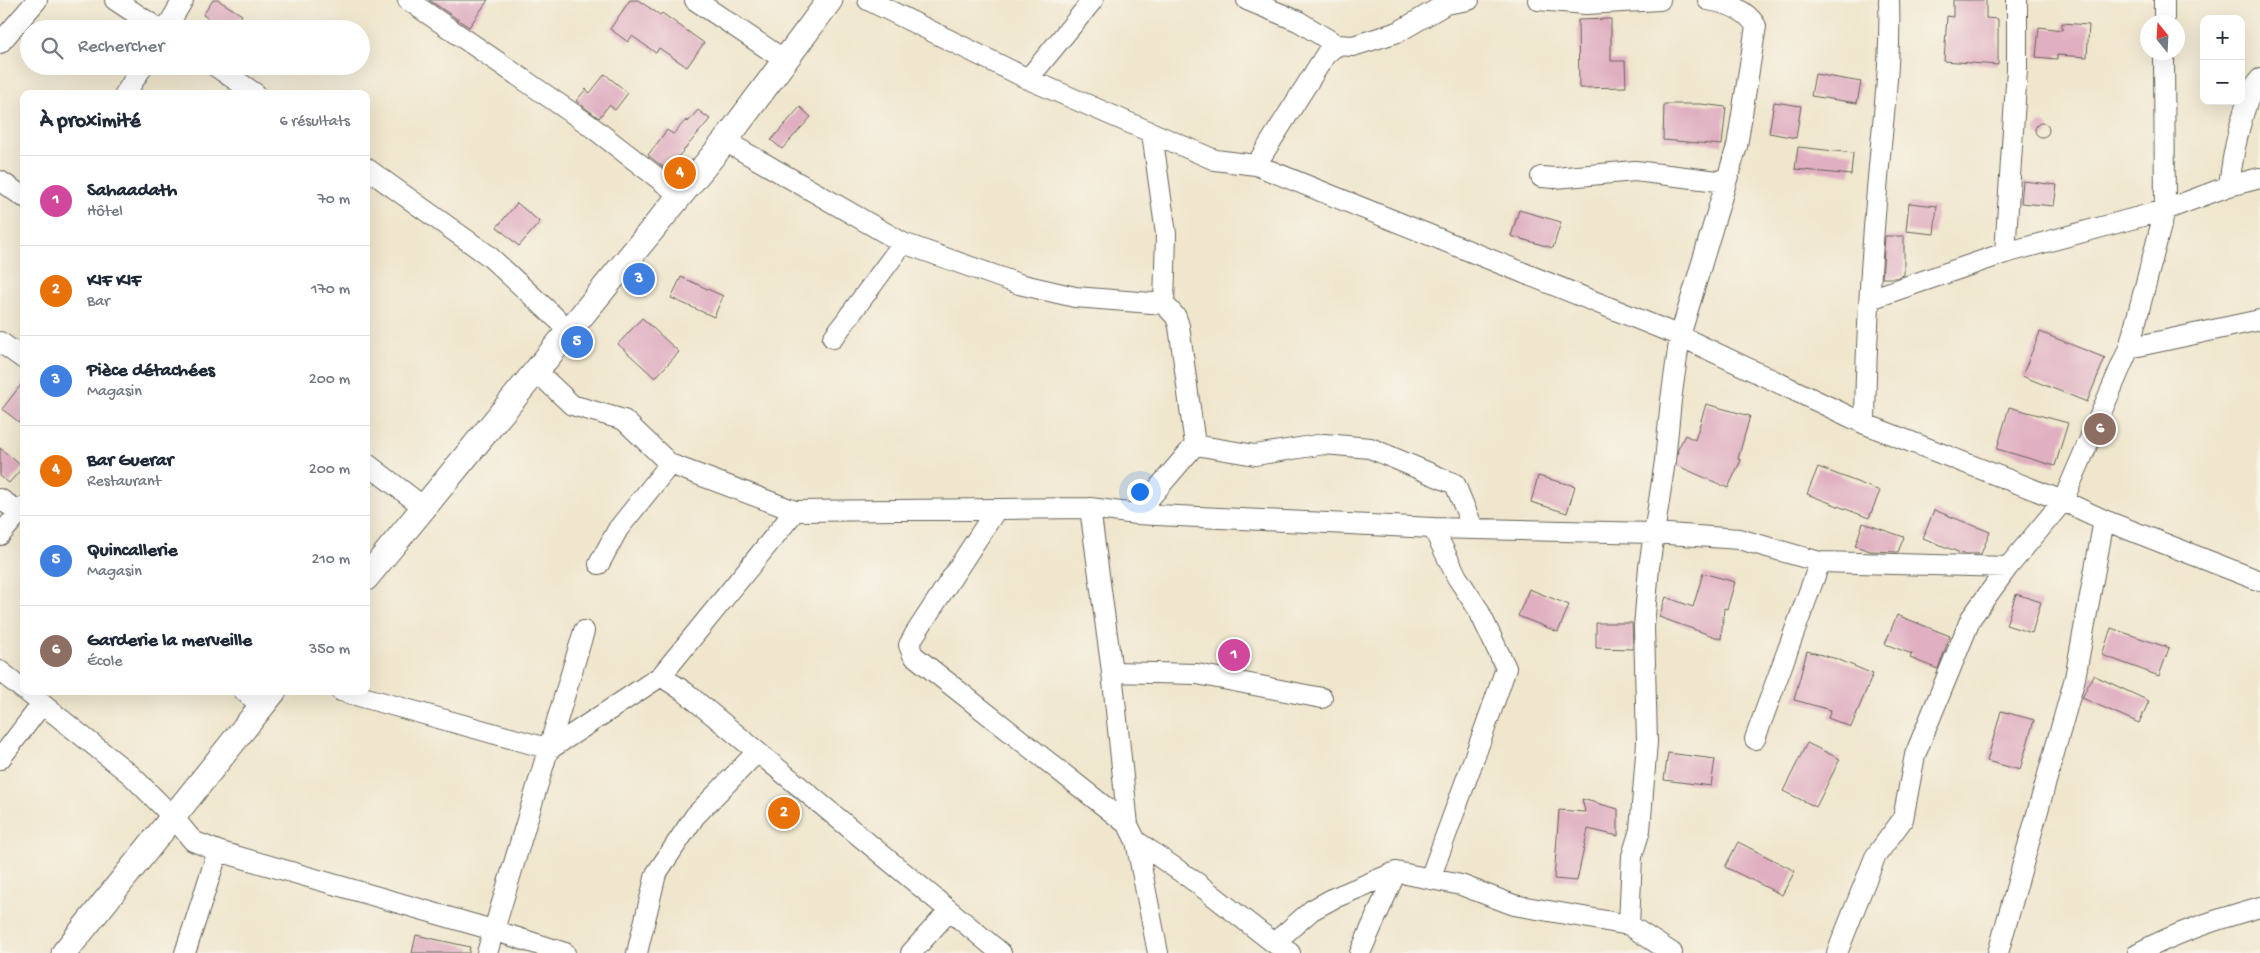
<!DOCTYPE html>
<html lang="fr">
<head>
<meta charset="utf-8">
<style>
  :root { --surface:#fff; --page:#f6f6f7; --text:#1f2937; --muted:#747a83; --line:#e0e1e3; --accent:#b5179e }
  body { margin:0; font-family:"Gochi Hand",sans-serif; background:var(--page); color:var(--text) }
  .controls { position:absolute; right:15px; top:15px; display:grid; overflow:hidden; border-radius:10px; box-shadow:0 5px 20px #0002 }
  .controls button { width:45px; height:45px; display:grid; place-items:center; padding:0; border:0; border-bottom:1px solid var(--line); background:var(--surface); color:var(--text); font:25px sans-serif }
  .compass { position:absolute; left:2140px; top:15px; width:45px; height:45px; border-radius:50%; background:var(--surface); box-shadow:0 5px 20px #0002; rotate:342deg }
  .you { position:absolute; left:1139px; top:491px; width:18px; height:18px; margin:-12px; border:4px solid #fff; border-radius:50%; background:#1a73e8; box-shadow:0 0 0 8px #1a73e833 }
  .badge { display:grid; place-items:center; width:32px; height:32px; border-radius:50%; background:var(--accent); color:#fff; font-size:16px; font-weight:700 }
  .pin { position:absolute; translate:-50% -50%; border:2px solid #fff; box-shadow:0 1px 5px #0006 }
  .list { margin:0; padding:0; list-style:none }
  h2 { display:flex; justify-content:space-between; align-items:center; height:65px; margin:0; padding:0 20px; font-size:21px }
  h2 small { font-size:16px; font-weight:400; color:var(--muted) }
  .list li { display:grid; grid-template-columns:32px 1fr auto; gap:15px; align-items:center; box-sizing:border-box; height:90px; padding:0 20px; border-top:1px solid var(--line) }
  .list b { display:block; font-size:19px; white-space:nowrap }
  .list p { margin:0; font-size:16px; white-space:nowrap; color:var(--muted) }
  .list em { font-size:16px; font-style:normal; color:var(--muted) }
  .icon { flex:none; width:28px; height:28px; fill:none; stroke:currentColor; stroke-width:2; stroke-linecap:round; stroke-linejoin:round }
  .map { position:relative; flex:none; width:2260px; height:953px; overflow:hidden }
  .search { position:absolute; background:var(--surface); box-shadow:0 5px 20px #0002; left:20px; top:20px; width:350px; height:55px; display:flex; align-items:center; gap:12px; box-sizing:border-box; padding:0 18px; border-radius:28px; color:var(--muted); font-size:19px }
  .panel { position:absolute; background:var(--surface); box-shadow:0 5px 20px #0002; left:20px; top:90px; width:350px; height:605px; border-radius:10px }
  .map>svg:first-child { display:block }
  .building { fill:#e0afc1 }
  .lines { fill:none; stroke-linecap:round; stroke-linejoin:round }
  .minor-casing { stroke:#66635a; stroke-width:22 }
  .major-casing { stroke:#66635a; stroke-width:27 }
  .minor { stroke:#fff; stroke-width:20 }
  .major { stroke:#fff; stroke-width:25 }
</style>
</head>
<body>
<div class="map">
<svg width="2260" height="953" viewBox="0 0 2260 953">
  <rect width="100%" height="100%" fill="#f7f3e8"/>
  <filter id="ink" filterUnits="userSpaceOnUse"><feTurbulence type="fractalNoise" baseFrequency=".02" numOctaves="2"/><feDisplacementMap in="SourceGraphic" scale="10" xChannelSelector="R" yChannelSelector="G"/><feConvolveMatrix kernelMatrix="1 2 1 2 8 2 1 2 1" color-interpolation-filters="sRGB"/></filter>
  <filter id="wash" filterUnits="userSpaceOnUse"><feTurbulence type="fractalNoise" baseFrequency=".0096" numOctaves="4" result="noise"/><feDisplacementMap in="SourceGraphic" scale="20" xChannelSelector="R" yChannelSelector="G"/><feGaussianBlur stdDeviation="1.12" result="paint"/><feColorMatrix in="noise" values="0 0 0 0 0 0 0 0 0 0 0 0 0 0 0 0 0 1.4 0 .05"/><feComposite in="paint" operator="in"/></filter>
  <g filter="url(#wash)">
    <rect width="100%" height="100%" fill="#f0e6cd"/>
    <g id="blocks">
      <path class="building" d="M213,0h5l24,15 -9,14h-9l-21,-14z
        M429,0h59l-19,27z
        M630,0h8l22,15 2,-2 42,30 -17,24 -28,-19 -3,5 -24,-17 -4,6 -18,-13z
        M1953,0h33v18l12,1v46l-54,-4 3,-45 6,1z
        M1611,19v42h14l1,26 -47,1 -1,-68z
        M2062,23l27,2 -2,32 -30,-2v4l-21,-2 3,-30 23,3z
        M605,74l23,19 -13,17 -6,-5 -10,13 -23,-17 10,-12 4,4z
        M1815,74l46,8 -4,21 -46,-7z
        M1774,102l27,4 -5,32 -27,-5z
        M1664,104h37l25,3 -4,38 -59,-5z
        M800,107l11,10 -29,32 -11,-9z
        M698,110l12,9 -43,51 -19,-15 19,-25 6,4 13,-14 2,2z
        M2035 130a7 7 0 1 1 14 0a7 7 0 1 1-14 0Z
        M1798,147l55,6 -2,22 -56,-6z
        M2023,181l34,4 -3,21 -33,-3z
        M517,203l23,19 -21,24 -22,-19z
        M1909,203l28,3 -3,28 -28,-3z
        M1519,210l42,12 -8,26 -42,-12z
        M1885,236h19v39l-9,3h-13z
        M681,277l42,19 -9,21 -43,-19z
        M642,318l37,34 -24,26 -37,-34z
        M2040,332l65,26 -18,44 -65,-26z
        M24,381v45l-22,-17z
        M1706,404l44,12 -12,43 3,1 -13,28 -52,-23 2,-16 7,-14 10,5z
        M2009,407l59,16 -13,43 -58,-17z
        M0,448l23,19 -14,16 -9,-7z
        M1818,467l62,24 -11,27 -62,-24z
        M1538,476l37,10 -8,27 -36,-11z
        M1934,510l56,22 -9,22h-18l-40,-16z
        M1863,523l41,14 -6,15 -28,-1 -15,-5z
        M1703,573l32,9 -8,27 -3,-1 -3,31 -62,-22 7,-20 27,10z
        M1529,589l40,16 -11,27 -40,-16z
        M2016,594l25,8 -9,31 -26,-8z
        M1897,615l53,21 -12,33 -28,-11 2,-4 -27,-10z
        M1596,623h36l1,26 -37,-1z
        M2111,628l58,20 -10,28 -57,-21z
        M1807,651l30,8 36,15 -22,53 -23,-9 3,-8 -37,-10z
        M2093,675l56,26 -10,22 -57,-25z
        M2001,711l33,9 -14,50 -33,-9z
        M1807,743l33,16 -24,48 -33,-16z
        M1668,753l47,6 -4,27 -47,-6z
        M1582,799l36,10v27l-30,-7 -11,52 -23,-2 5,-69 26,2z
        M1738,842l57,29 -13,24 -57,-28z
        M416,935l54,12 -1,6h-57z"/>
    </g>
  </g>
  <g filter="url(#ink)">
    <use href="#blocks" fill-opacity="0" stroke="#66635a" stroke-width="1"/>
    <g class="lines">
      <g class="minor-casing">
        <path id="minor" d="M115,0l44,29
          M408,0l180,124 93,72
          M695,0l91,61
          M868,0l160,79 187,81 41,5 424,171 185,88 198,77 41,19 156,61
          M1247,0l51,21 39,24
          M1538,0l48,4 74,-4
          M2164,0v22
          M166,29l17,-29
          M0,43l37,-43
          M215,66l41,28
          M1028,79l65,-79
          M125,94l18,-28
          M1152,133l14,101 -2,70 12,13 3,9 16,119 -59,69 -46,-6 22,164 16,153 8,16 22,112
          M725,141l178,102 116,41 56,13 89,7
          M1256,165l70,-111 11,-9 16,1 45,-14 48,-28 23,-4
          M366,168l123,88 81,75
          M1541,177l14,1 80,-7 91,11
          M0,181l24,16
          M2229,186c3,-26 13,-87 31,-107
          M2005,253l12,-184v-69
          M1870,299l135,-46 160,-43 -1,-158
          M833,338l70,-95
          M0,342l24,17
          M2129,348l131,-28
          M536,371l36,34 52,15 46,44 125,47 295,-3
          M1865,424c1,-90 7,-180 15,-269 5,-52 11,-102 9,-155
          M1195,445l60,10 69,-11 46,4 85,36 18,44
          M366,463l59,45
          M0,499l24,16
          M996,510l-81,124 -6,11 4,10 215,170
          M795,511l-134,165 24,16 316,261
          M1136,514l297,14 24,49 21,32 28,59c-24,71 -51,141 -76,211
          M1433,528l221,5 85,6 81,23 188,5
          M0,535l24,-28
          M599,564l19,-35 52,-65
          M0,671l24,19
          M1112,672l85,2 125,24
          M26,691l105,84 43,43 19,23 25,10 275,79 72,23
          M244,691l18,15
          M341,691l209,58 111,-73
          M1755,739l65,-177
          M0,759l42,-55
          M1136,841l61,42 77,60 16,10
          M1629,925l3,-69 8,-26 7,-88 -3,-115 5,-60 16,-106 6,-61 9,-64 57,-190 19,-120c-10,-17 -29,-23 -48,-26
          M1274,943l38,-33 22,-12 62,-26 65,13 53,20 115,20 43,28
          M185,953l33,-102
          M487,953l97,-322
          M637,953l19,-79 39,-58 62,-64
          M911,953l38,-42
          M1360,953l36,-81
          M1837,953l38,-96 28,-38 12,-64 56,-137 37,-51 55,-66 66,-153 36,-138 64,-24 31,-8
          M1998,953l77,-275 29,-158
          M2138,953c39,-21 80,-34 122,-46"/>
      </g>
      <g class="major-casing">
        <path id="major" d="M366,578l359,-437 105,-141
          M64,953l210,-262"/>
      </g>
      <use href="#minor" class="minor"/>
      <use href="#major" class="major"/>
    </g>
  </g>
</svg>
<div class="controls">
<button>+</button>
<button>−</button>
</div>
<svg class="compass" viewBox="-18 -18 36 36"><path d="M0-13l5 13h-10z" fill="#e53935"/><path d="M0 13l5-13h-10z" fill="#747a83"/></svg>
<div class="you"></div>
<div class="pin badge" style="left:1234px;top:655px;background:#d1479c">1</div>
<div class="pin badge" style="left:784px;top:813px;background:#e8710a">2</div>
<div class="pin badge" style="left:639px;top:279px;background:#3f7fe0">3</div>
<div class="pin badge" style="left:680px;top:173px;background:#e8710a">4</div>
<div class="pin badge" style="left:577px;top:342px;background:#3f7fe0">5</div>
<div class="pin badge" style="left:2100px;top:429px;background:#8d6e63">6</div>
<div class="search"><svg class="icon" aria-label="search" viewBox="0 0 24 24"><circle cx="10" cy="10" r="6"/><path d="M15 15l6 6"/></svg>Rechercher</div>
<section class="panel">
<h2>À proximité<small>6 résultats</small></h2>
<ul class="list">
<li><span class="badge" style="background:#d1479c">1</span><div><b>Sahaadath</b><p>Hôtel</p></div><em>70 m</em></li>
<li><span class="badge" style="background:#e8710a">2</span><div><b>KIF KIF</b><p>Bar</p></div><em>170 m</em></li>
<li><span class="badge" style="background:#3f7fe0">3</span><div><b>Pièce détachées</b><p>Magasin</p></div><em>200 m</em></li>
<li><span class="badge" style="background:#e8710a">4</span><div><b>Bar Guerar</b><p>Restaurant</p></div><em>200 m</em></li>
<li><span class="badge" style="background:#3f7fe0">5</span><div><b>Quincallerie</b><p>Magasin</p></div><em>210 m</em></li>
<li><span class="badge" style="background:#8d6e63">6</span><div><b>Garderie la merveille</b><p>École</p></div><em>350 m</em></li>
</ul>
</section>
</div>
</body>
</html>
